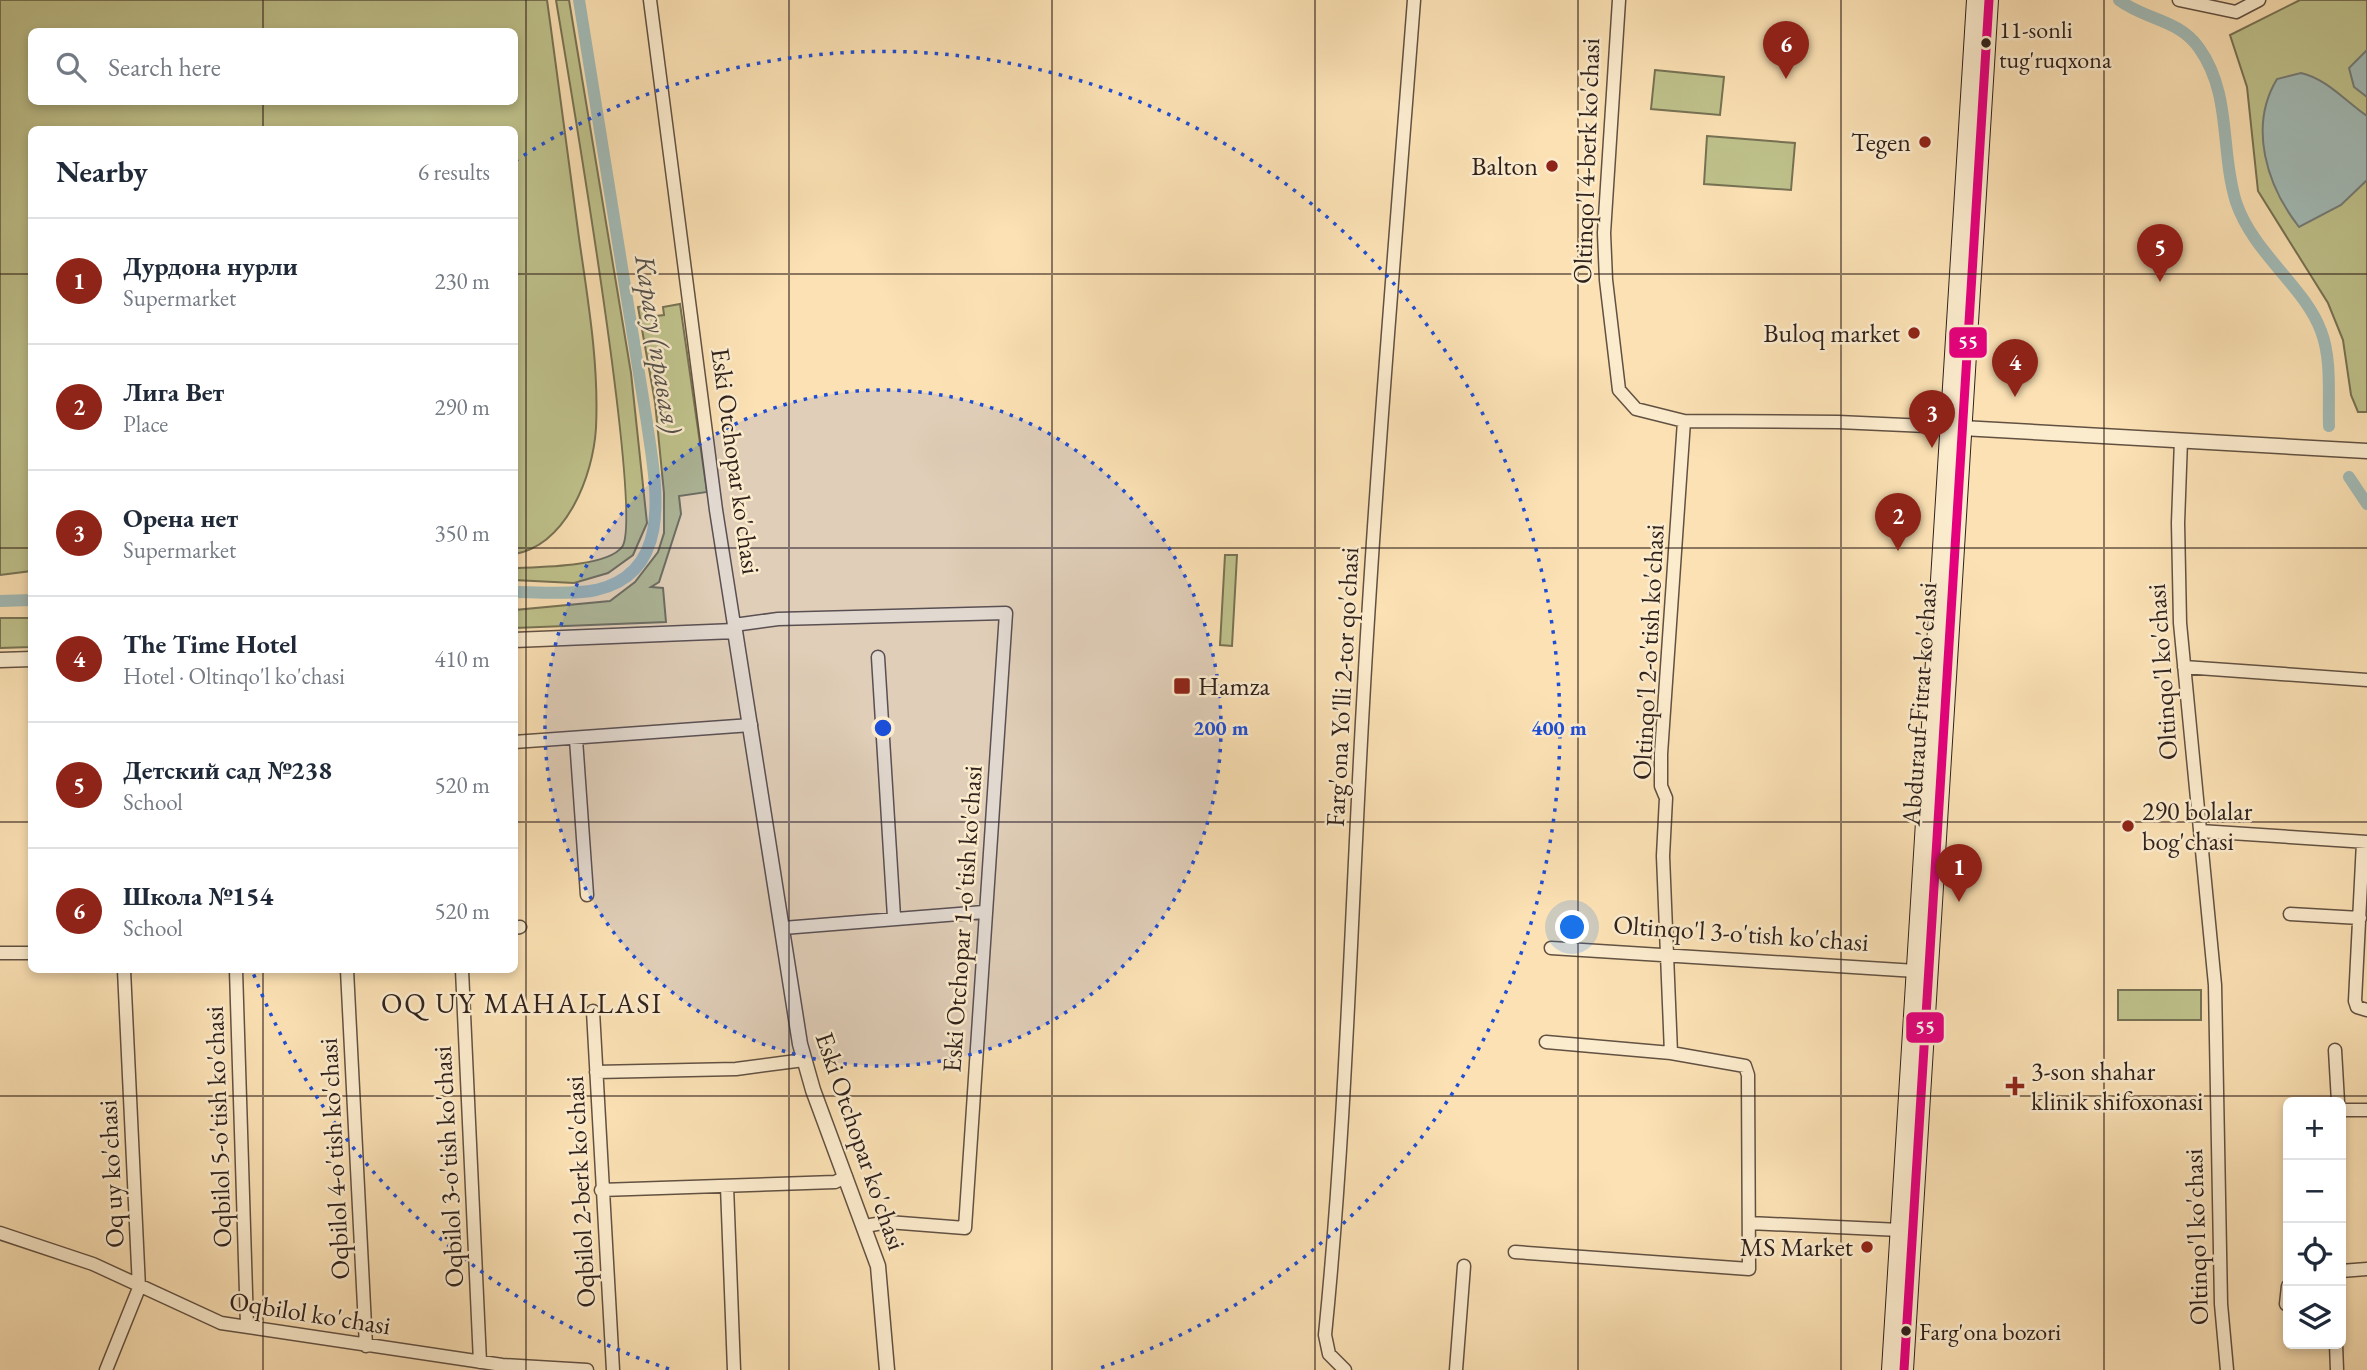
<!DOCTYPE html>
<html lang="en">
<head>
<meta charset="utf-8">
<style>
  :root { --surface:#fff; --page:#f6f6f7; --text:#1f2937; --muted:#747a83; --line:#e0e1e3; --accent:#8f2418 }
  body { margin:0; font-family:"EB Garamond",serif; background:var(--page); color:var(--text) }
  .controls { position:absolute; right:21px; bottom:21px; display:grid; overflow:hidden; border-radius:10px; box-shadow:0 4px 10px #0003 }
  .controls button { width:63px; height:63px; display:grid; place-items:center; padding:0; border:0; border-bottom:2px solid var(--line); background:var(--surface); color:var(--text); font:35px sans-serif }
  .you { position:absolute; left:1573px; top:928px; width:24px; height:24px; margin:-18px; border:5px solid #fff; border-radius:50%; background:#1a73e8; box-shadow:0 0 0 10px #1a73e833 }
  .badge { display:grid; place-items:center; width:46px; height:46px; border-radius:50%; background:var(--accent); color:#fff; font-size:23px; font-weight:700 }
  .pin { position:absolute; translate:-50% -58px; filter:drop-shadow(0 2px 4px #0008) }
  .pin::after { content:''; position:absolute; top:37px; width:24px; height:21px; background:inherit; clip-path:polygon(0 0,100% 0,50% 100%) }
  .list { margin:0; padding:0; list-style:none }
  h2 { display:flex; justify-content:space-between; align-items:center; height:91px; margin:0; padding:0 28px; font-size:30px }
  h2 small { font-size:23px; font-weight:400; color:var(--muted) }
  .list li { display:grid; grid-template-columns:46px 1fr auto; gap:21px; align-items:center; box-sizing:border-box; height:126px; padding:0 28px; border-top:2px solid var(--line) }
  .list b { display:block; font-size:26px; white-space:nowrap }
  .list p { margin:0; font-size:23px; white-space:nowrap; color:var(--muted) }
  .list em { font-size:23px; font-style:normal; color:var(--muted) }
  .icon { flex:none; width:38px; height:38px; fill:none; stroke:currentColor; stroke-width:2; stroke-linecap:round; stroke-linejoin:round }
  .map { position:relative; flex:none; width:2367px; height:1370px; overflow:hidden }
  .search { position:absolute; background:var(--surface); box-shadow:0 4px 10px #0003; left:28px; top:28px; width:490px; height:77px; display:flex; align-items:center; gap:18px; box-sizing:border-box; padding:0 24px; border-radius:10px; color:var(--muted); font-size:26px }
  .panel { position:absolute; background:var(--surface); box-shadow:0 4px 10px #0003; left:28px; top:126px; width:490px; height:847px; border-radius:10px }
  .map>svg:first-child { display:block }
  .green { fill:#bfc28c; stroke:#777254; stroke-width:2; fill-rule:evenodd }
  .water { fill:#a2bbb7; stroke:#747d79; stroke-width:2 }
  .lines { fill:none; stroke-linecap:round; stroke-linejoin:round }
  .canal { stroke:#a2bbb7; stroke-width:12 }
  .minor-casing { stroke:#625142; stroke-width:15 }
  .tertiary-casing { stroke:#625142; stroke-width:17 }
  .secondary-casing { stroke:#2f211c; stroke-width:20 }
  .minor { stroke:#fcecce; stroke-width:12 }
  .tertiary { stroke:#fcecce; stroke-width:14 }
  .secondary { stroke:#fcecce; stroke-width:18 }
  .bus-1-casing { stroke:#fcecce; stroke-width:14 }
  .bus-1 { stroke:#e5007d; stroke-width:9 }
  .grid { fill:none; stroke:#2f211c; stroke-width:2; stroke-opacity:0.55 }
  .ring { fill:none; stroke:#1d4ed8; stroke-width:3.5; stroke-dasharray:3.5 7 }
  .bus-dot { fill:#2f211c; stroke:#fcecce; stroke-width:2.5 }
  .poi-dot { fill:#8f2418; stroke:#fcecce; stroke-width:2.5 }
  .labels { text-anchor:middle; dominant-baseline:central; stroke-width:5; stroke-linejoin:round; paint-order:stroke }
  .bus-label { font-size:24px; fill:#2f211c; stroke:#fcecce; text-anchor:start }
  .poi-label { font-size:26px; fill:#2f211c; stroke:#fcecce; text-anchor:end }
  .street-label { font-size:26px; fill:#2f211c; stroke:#fcecce }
  .water-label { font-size:28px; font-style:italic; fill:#524f4a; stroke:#fcecce }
  .neighbourhood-label { font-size:28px; letter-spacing:2px; fill:#2f211c; stroke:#fcecce }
  .centre { fill:#1d4ed8; stroke:#fcecce; stroke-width:3.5 }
  .ring-label { font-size:21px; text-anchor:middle; font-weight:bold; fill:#1d4ed8; stroke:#fcecce; stroke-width:5; stroke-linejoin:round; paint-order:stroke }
  .line-badge { stroke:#fcecce; stroke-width:2.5 }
  .badge-label { font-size:19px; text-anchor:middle; font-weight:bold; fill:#fff }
</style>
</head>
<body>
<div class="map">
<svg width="2367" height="1370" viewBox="0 0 2367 1370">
  <rect width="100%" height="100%" fill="#fbe1b4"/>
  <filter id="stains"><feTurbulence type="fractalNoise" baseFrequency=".00286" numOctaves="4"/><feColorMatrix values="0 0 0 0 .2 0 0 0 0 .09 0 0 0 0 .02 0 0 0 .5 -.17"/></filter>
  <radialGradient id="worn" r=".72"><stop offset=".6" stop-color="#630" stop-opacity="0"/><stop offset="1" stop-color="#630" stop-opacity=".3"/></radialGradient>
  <path class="green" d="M0,0h547c11,79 21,158 32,238 9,63 20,126 17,190 -3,48 -29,116 -81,126l-1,-424h-482l-1,441 -31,4zM32,32h482v70h-482z
    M556,0h13l62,373 16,150 -14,32 -25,18 -34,10 -60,-3 1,-12c24,-1 92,-1 107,-21 23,-30 -55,-480 -66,-547z
    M2300,0h67v412h-9l-7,-17 -8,-55 -15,-37 -70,-112 -11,-104 -17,-52z
    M1655,70l69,7 -4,38 -69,-6z
    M1707,136l88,7 -4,47 -87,-6z
    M680,304l27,188 -28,4 2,18 -22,68 -8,5 12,1 3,34 -151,6v-18l95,-9 25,-19 23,-30 6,-19v-40l-9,-91 -17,-95 7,-1 2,11 17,-2 -1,-8z
    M1225,555h12l-5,91 -12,-1z
    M0,618h31v29l-31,1z
    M2118,990h83v30h-83z"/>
  <path class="water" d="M2367,50v47l-13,-10 -5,-19z
    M2301,73c26,6 44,28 66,43v64l-26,25 -42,22c-32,-41 -51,-100 -22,-148z"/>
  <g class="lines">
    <path class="canal" d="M2119,0c26,20 60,19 80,48 33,46 21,103 37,154 17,51 69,85 85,129 11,28 7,65 8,95
      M2349,477l18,27
      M514,592c27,0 56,3 82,-2 80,-18 59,-109 51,-167l-68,-423
      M0,601l32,-1"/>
    <g class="minor-casing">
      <path id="minor" d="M650,0l66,510 19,121
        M1619,0l-15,233 2,47 13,110 17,19 48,12 154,1 111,5
        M2179,0l57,12 23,-12
        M2181,440l-3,83 2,100 35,362 6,319 6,66
        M734,625l44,-6 228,-6 -41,615 -77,-6 -23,4
        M878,657l16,260
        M2184,667l183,13
        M576,739l11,156
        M514,742l237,-17
        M2200,831l167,11
        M2363,842l-8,159 2,6 10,3
        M2290,914l70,4
        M514,928l6,-1
        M783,928l201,-16
        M1551,948l365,23
        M0,953h32
        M236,970l11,355
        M347,970l19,376
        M462,970l18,392
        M593,1011l20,359
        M2335,1050l3,52
        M1671,1053l-8,-197 3,-58 -5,-12v-32l23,-333
        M596,1072l140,-3 68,-9
        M2341,1110h26
        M727,1186l7,184
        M601,1190l234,-8 11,-5
        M1749,1223l151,7
        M0,1233l93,31 128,59 281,42 85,5
        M1515,1252l234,17 -1,-194 -3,-9 -74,-13 -125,-11
        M2341,1271l26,-2
        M2286,1304l2,-18
        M2336,1344l1,26
        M106,1370l33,-82 -15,-318
        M1345,1370l-16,-16 -4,-19c21,-209 26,-420 38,-631 13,-235 33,-469 51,-704
        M1456,1370l8,-104"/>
    </g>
    <g class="tertiary-casing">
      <path id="tertiary" d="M1962,428l405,23
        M514,640l221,-9 65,413 13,46 65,176 9,104
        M0,660l32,-1"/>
    </g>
    <g class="secondary-casing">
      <path id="secondary" d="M1891,1370l85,-1370
        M1904,1370l85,-1370"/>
    </g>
    <use href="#minor" class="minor"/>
    <use href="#tertiary" class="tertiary"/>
    <use href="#secondary" class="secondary"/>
    <g class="bus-1-casing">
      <path id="bus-1" d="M1904,1370l85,-1370"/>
    </g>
    <use href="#bus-1" class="bus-1"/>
  </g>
  <path class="grid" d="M263,0v32M526,0v1370M789,0v1370M1052,0v1370M1315,0v1370M1578,0v1370M1841,0v1370M2104,0v1370M263,102v28M0,274h32M514,274h1853M0,548h32M514,548h1853M0,822h32M514,822h1853M263,970v400M0,1096h2367"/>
  <circle cx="883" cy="728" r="338" fill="#1d4ed8" fill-opacity=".12"/>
  <g class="ring">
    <circle cx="883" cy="728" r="338"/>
    <path d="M669 1369A676 676 0 0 1 252 970M515 161A676 676 0 1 1 1097 1369"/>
  </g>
  <g class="bus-dot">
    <circle cx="1986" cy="43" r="6"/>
    <circle cx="1906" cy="1331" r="6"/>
  </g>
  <g class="poi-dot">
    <circle cx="1925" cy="142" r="7"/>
    <circle cx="1552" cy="166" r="7"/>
    <circle cx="1914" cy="333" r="7"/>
    <rect x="1173" y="677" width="18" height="18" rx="3.5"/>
    <circle cx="2128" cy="826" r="7"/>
    <path d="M2011.5 1075.5h7v7h7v7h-7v7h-7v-7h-7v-7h7z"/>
    <circle cx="1867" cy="1247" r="7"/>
  </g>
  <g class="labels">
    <g class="bus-label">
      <text x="1999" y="29">11-sonli<tspan x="1999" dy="30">tug'ruqxona</tspan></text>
      <text x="1919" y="1331">Farg'ona bozori</text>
    </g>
    <g class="poi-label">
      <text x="1911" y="142">Tegen</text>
      <text x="1538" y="166">Balton</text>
      <text x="1900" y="333">Buloq market</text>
      <text x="1198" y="686" text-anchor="start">Hamza</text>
      <text x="2142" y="811" text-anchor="start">290 bolalar<tspan x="2142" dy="30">bog'chasi</tspan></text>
      <text x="2031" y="1071" text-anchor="start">3-son shahar<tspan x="2031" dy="30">klinik shifoxonasi</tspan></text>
      <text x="1853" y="1247">MS Market</text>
    </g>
    <g class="street-label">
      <text transform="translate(1586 161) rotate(-88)">Oltinqo'l 4-berk ko'chasi</text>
      <text transform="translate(736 461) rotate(82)">Eski Otchopar ko'chasi</text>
      <text transform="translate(1648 652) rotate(-87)">Oltinqo'l 2-o'tish ko'chasi</text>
      <text transform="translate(2162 672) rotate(-94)">Oltinqo'l ko'chasi</text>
      <text transform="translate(1342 687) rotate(-87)">Farg'ona Yo'lli 2-tor qo'chasi</text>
      <text transform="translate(1919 704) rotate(-86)">Abdurauf Fitrat ko'chasi</text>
      <text transform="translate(962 919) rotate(-86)">Eski Otchopar 1-o'tish ko'chasi</text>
      <text transform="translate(1741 933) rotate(4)">Oltinqo'l 3-o'tish ko'chasi</text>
      <text transform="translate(218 1127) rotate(-92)">Oqbilol 5-o'tish ko'chasi</text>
      <text transform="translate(861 1141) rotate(71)">Eski Otchopar ko'chasi</text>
      <text transform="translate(334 1159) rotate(-93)">Oqbilol 4-o'tish ko'chasi</text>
      <text transform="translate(448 1167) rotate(-93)">Oqbilol 3-o'tish ko'chasi</text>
      <text transform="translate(111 1174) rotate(-93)">Oq uy ko'chasi</text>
      <text transform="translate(580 1192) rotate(-93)">Oqbilol 2-berk ko'chasi</text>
      <text transform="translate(2196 1237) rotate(-92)">Oltinqo'l ko'chasi</text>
      <text transform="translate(310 1313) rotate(9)">Oqbilol ko'chasi</text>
    </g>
    <g class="water-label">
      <text transform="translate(659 344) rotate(81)">Карасу (правая)</text>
    </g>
    <g class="neighbourhood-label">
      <text x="522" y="1003">OQ UY MAHALLASI</text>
    </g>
  </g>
  <circle cx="883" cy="728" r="10" class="centre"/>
  <g class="ring-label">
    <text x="1221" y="735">200 m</text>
    <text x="1559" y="735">400 m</text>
  </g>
  <g class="line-badge">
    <rect x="1948" y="326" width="40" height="33" rx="7" fill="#e5007d"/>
    <rect x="1905" y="1011" width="40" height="33" rx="7" fill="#e5007d"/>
  </g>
  <g class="badge-label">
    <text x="1968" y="349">55</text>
    <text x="1925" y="1034">55</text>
  </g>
  <rect width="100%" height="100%" filter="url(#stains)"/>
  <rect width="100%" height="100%" fill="url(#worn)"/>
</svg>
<div class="controls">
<button>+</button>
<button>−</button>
<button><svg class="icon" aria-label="locate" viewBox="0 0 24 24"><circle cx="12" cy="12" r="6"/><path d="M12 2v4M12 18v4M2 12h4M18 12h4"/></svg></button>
<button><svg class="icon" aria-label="layers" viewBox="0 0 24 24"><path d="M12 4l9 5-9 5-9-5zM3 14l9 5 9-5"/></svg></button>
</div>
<div class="you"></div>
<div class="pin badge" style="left:1959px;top:902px">1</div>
<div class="pin badge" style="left:1898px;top:551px">2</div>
<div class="pin badge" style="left:1932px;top:448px">3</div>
<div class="pin badge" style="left:2015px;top:397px">4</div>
<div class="pin badge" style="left:2160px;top:282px">5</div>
<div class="pin badge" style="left:1786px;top:79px">6</div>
<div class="search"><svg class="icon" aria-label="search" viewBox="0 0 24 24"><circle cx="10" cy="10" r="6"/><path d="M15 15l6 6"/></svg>Search here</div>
<section class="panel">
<h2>Nearby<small>6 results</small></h2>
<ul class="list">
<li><span class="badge">1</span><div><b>Дурдона нурли</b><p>Supermarket</p></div><em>230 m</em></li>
<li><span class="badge">2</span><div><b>Лига Вет</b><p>Place</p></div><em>290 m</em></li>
<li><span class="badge">3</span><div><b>Орена нет</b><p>Supermarket</p></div><em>350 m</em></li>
<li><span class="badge">4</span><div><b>The Time Hotel</b><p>Hotel · Oltinqo'l ko'chasi</p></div><em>410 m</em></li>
<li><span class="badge">5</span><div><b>Детский сад №238</b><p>School</p></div><em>520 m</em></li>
<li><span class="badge">6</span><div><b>Школа №154</b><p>School</p></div><em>520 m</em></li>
</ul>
</section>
</div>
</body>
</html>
